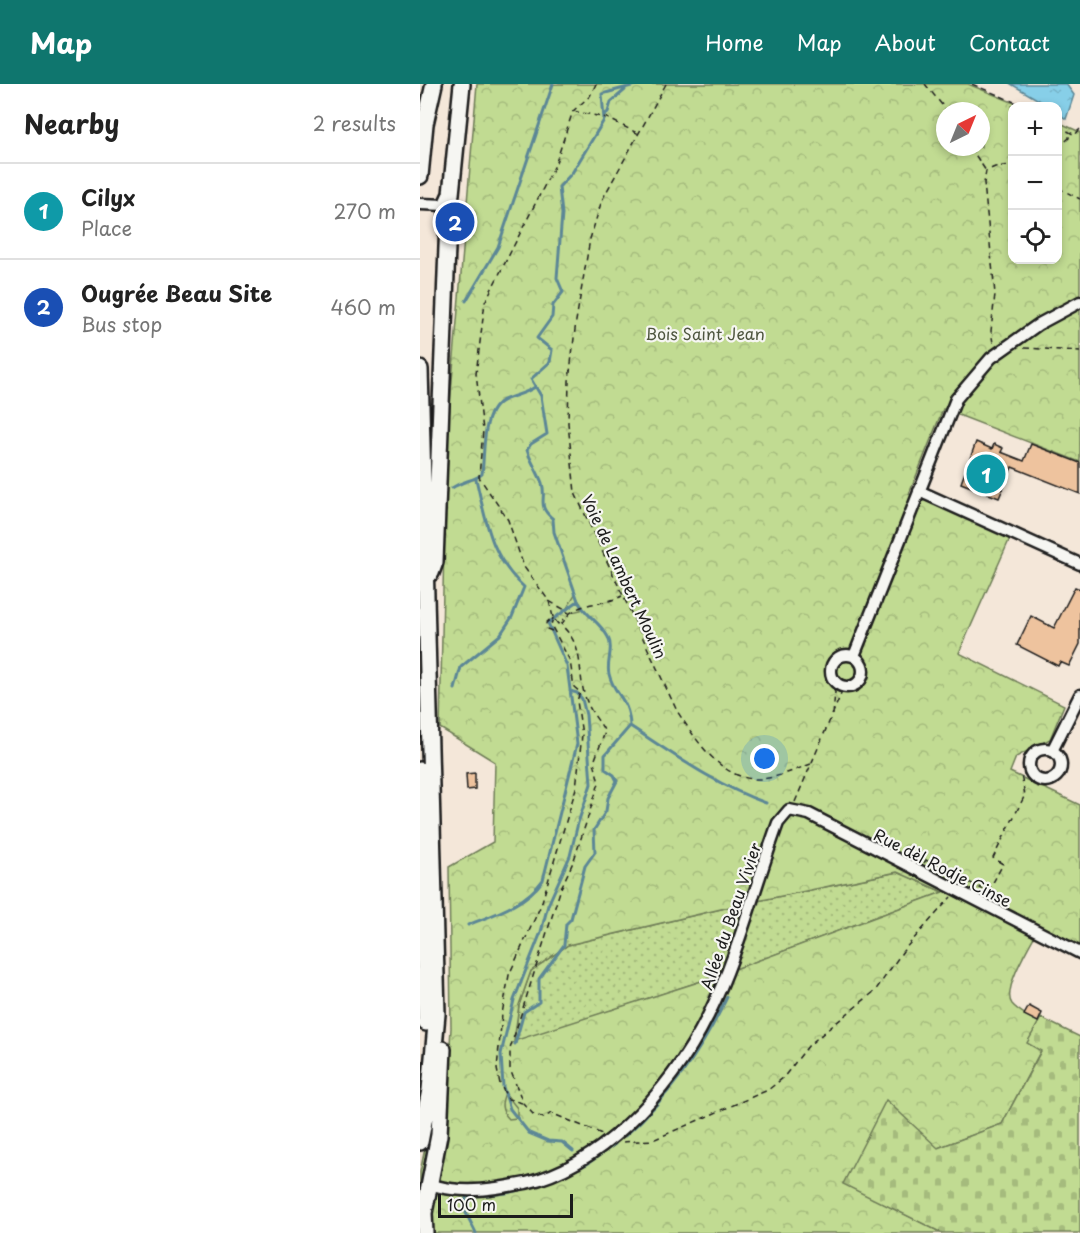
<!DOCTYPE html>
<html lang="en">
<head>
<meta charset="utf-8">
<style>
  :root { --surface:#fff; --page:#f2f2f2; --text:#222; --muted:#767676; --line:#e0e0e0; --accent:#0f766e }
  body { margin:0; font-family:"Playpen Sans",sans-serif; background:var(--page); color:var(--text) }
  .controls { position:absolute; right:18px; top:18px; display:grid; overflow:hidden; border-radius:12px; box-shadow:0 3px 9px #0003 }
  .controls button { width:54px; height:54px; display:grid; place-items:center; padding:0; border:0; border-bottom:2px solid var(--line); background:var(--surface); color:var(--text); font:30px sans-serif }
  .compass { position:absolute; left:516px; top:18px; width:54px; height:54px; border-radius:50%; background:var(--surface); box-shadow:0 3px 9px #0003; rotate:43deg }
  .scale { position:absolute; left:18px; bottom:15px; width:135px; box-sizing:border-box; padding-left:6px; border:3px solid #1c1c1c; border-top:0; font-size:16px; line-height:21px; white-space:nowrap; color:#1c1c1c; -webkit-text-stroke:4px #f6f6f2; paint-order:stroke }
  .you { position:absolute; left:345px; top:675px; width:21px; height:21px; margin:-15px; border:4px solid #fff; border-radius:50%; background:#1a73e8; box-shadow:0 0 0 9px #1a73e833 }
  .badge { display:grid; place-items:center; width:39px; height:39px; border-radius:50%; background:var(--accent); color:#fff; font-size:20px; font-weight:700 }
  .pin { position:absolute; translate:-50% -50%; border:3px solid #fff; box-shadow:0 2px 6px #0006 }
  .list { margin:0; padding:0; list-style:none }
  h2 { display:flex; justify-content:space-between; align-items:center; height:78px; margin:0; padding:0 24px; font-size:26px }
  h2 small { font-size:20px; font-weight:400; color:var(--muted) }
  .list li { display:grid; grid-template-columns:39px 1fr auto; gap:18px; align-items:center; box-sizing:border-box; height:96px; padding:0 24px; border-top:2px solid var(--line) }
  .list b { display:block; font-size:22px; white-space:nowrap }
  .list p { margin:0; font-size:20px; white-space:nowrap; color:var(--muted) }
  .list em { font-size:20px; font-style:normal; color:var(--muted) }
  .icon { flex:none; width:33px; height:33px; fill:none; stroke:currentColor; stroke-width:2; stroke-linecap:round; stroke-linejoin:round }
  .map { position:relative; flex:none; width:660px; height:1149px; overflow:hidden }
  header { display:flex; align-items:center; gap:36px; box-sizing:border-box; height:84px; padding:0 30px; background:var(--accent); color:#fff }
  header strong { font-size:28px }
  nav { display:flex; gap:33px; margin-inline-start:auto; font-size:21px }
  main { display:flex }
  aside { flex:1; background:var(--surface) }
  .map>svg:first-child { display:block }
  .grass { fill:url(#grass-dots); stroke:#6e7c57; stroke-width:1.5 }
  .forest { fill:url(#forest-crowns); stroke:#6e7c57; stroke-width:1.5; fill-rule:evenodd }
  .wetland { fill:url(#wetland-marsh); stroke:#6e7c57; stroke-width:1.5 }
  .cemetery { fill:url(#cemetery-stones); stroke:#6e7c57; stroke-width:1.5 }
  .water { fill:url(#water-ripples); stroke:#5c8796; stroke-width:1.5 }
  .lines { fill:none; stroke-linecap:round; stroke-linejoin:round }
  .stream { stroke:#5c8796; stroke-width:3 }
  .building { fill:#eec39e; stroke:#1c1c1c; stroke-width:1.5 }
  .minor-casing { stroke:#1c1c1c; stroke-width:15 }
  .highway-casing { stroke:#1c1c1c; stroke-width:20 }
  .path { stroke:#1c1c1c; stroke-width:1.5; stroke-dasharray:6 4.5; stroke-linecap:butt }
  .minor { stroke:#f6f6f2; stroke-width:10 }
  .highway { stroke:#f6f6f2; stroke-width:15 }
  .labels { text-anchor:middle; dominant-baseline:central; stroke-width:4.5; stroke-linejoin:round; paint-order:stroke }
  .park-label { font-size:16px; fill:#4e553f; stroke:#f6f6f2 }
  .street-label { font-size:16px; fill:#1c1c1c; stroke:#f6f6f2 }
</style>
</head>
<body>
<header>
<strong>Map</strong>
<nav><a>Home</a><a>Map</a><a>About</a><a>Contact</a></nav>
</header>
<main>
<aside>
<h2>Nearby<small>2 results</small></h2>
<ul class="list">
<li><span class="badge" style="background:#0f9aa8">1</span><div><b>Cilyx</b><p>Place</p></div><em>270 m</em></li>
<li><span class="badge" style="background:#1a4fb4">2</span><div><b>Ougrée Beau Site</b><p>Bus stop</p></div><em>460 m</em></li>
</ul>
</aside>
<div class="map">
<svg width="660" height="1149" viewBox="0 0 660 1149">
  <defs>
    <pattern id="grass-dots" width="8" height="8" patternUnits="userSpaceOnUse" patternTransform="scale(1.5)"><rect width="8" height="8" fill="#c1db92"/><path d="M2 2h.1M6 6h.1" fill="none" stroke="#a5bb7d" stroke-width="1.8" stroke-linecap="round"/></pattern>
    <pattern id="forest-crowns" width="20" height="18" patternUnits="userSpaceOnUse" patternTransform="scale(1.5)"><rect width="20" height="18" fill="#c1db92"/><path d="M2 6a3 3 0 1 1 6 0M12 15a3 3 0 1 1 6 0" fill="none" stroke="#a5bb7d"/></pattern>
    <pattern id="wetland-marsh" width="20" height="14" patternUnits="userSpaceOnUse" patternTransform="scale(1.5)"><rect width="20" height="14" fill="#c1db92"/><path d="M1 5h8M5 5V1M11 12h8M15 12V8" fill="none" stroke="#a5bb7d"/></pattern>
    <pattern id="cemetery-stones" width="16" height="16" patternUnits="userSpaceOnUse" patternTransform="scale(1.5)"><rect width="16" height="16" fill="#c1db92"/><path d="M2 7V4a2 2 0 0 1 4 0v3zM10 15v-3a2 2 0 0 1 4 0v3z" fill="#a5bb7d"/></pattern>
    <pattern id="water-ripples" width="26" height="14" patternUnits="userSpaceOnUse" patternTransform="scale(1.5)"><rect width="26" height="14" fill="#87cfe8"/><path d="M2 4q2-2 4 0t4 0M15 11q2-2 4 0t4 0" fill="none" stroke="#74b1c6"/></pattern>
  </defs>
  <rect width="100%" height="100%" fill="#f4e7d9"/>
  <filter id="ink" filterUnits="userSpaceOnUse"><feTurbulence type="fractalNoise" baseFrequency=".0167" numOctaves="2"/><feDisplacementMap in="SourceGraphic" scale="12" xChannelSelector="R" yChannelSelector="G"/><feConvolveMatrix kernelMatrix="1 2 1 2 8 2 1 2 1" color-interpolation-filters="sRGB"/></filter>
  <g filter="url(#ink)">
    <path class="grass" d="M478,788l45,20 -232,86 -197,64 5,-37 12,-34 37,-26 170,-40z"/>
    <path class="forest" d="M57,0h491l54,22h-10v154h46v-138l22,10v330l-137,-53 -34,85 102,42 -52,117 105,52 -14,34 -34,18 -6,15 70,33v142l-40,-21c-8,15 -39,64 -28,78 6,7 19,14 27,18l-11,20 13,8 -39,74 -159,59 99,50h-511l-2,-7 16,-98 6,-100 -2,-161 44,-25 2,-80 -55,-34 6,-276zM525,27h36v36h-36zM477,788l46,20 -232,86 -197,63 5,-36 12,-34 37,-26 170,-40z
      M15,1016v38l-15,69v-35z"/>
    <path class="wetland" d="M155,510l6,11v5l-13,3 -2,-3z
      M85,1009l12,15v10l-8,1c-9,-9 -8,-16 -4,-26z"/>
    <path class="cemetery" d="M621,934l39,19v196h-138l-99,-49 43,-84 52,48 64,-24 39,-73 -14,-8z"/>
    <path class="water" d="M591,0h55l8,11 -8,24 -8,-6v-7h-9z"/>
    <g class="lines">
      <path class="stream" d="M184,31l4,-3 3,-10 14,-12
        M46,217l32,-54 55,-163
        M32,404c10,-7 24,-8 30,-14 3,-22 -1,-64 22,-74 11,-5 21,-6 31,-13
        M35,605l6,-22 39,-32 12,-18 12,-30c-34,-30 -38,-67 -48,-108
        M150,607l7,2 5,6 4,16 5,69 -13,39 -8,33 -22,49 -7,27 -27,68 -13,54 2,33 7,22 19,24 19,8 14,1 11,9
        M210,642c43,28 87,60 136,77
        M48,841c27,-11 57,-20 75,-45l34,-136 -10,-78 -19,-43 30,-22
        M95,960l9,-32 15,-10v-23l25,-34 2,-21 5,-5 14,-53 10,-14 -1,-22 12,-19 2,-13 9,-17 -3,-6 -9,-6v-14l25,-29c-1,-29 -16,-30 -21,-52 -3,-12 5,-24 -1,-37 -8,-15 -23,-22 -30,-36l-24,-69 -1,-13c-17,-14 -6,-19 -11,-36 -4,-11 -11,-21 -15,-33l4,-6 16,-10 -6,-38 -10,-17 19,-17 2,-12 -15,-12 15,-21 1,-12 10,-13 -6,-14 5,-64 -3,-27 13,-14 32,-53 -2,-26 37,-10
        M205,1052c45,-41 76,-84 102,-139
        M130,1097l37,-17 28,-20
        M56,1149l-10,-20v-16l40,-4 21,-5"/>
    </g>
    <path class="building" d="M556,358l16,7 2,-5 9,4 -2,4 23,9 7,-17 49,19v31l-68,-27 -13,31 -38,-15z
      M655,503l5,2v55l-11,22 -9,-4 -2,4 -41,-21 14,-29 23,12z
      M55,689v16l-8,1 -1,-16z
      M609,922l13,7 -4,9 -14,-7z"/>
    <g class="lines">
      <g class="minor-casing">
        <path id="minor" d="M0,120l26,1
          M499,407l161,73
          M411 587a16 16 0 1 1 32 0a16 16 0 1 1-32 0Z
          M434,572l102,-257 35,-41 48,-34 41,-22
          M609 681a16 16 0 1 1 32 0a16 16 0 1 1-32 0Z
          M632,667l28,-56
          M16,1102c30,8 59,3 90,-3 39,-9 72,-31 101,-58 95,-89 109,-186 151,-302l11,-13 20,4 271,139"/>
      </g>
      <g class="highway-casing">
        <path id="highway" d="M0,92l5,-52 9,-40
          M0,285l17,645 -7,76 -10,52
          M11,489l4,-11 13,-341 -2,-16 5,-11 11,-110
          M0,686l6,253
          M5,1149l-1,-20 15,-78 4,-86"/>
      </g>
      <path class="path" d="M176,0l-6,12 -17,15 -18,54 -70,137 -9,72 7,56 -4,47 29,43 16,47 25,34 18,10 2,3 -8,11c27,24 14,52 27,79 4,10 12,18 17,28l-11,30 5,21 -25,77 -13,28 -51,161v20l13,34 10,11 11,4 7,-5 51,21
        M246,0l-64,116 -12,39 -14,82 -7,60 -1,42 7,70 102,218c18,27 43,68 80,68 19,0 37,-9 54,-15
        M505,0l22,27
        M552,0l52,22
        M153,27l34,7 32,16
        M638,42l17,9 5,-6
        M550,63l16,24
        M638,64l11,-10v-4
        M638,104l22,11
        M573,259l-2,-12 4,-37 -11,-111 2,-12 9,-4 17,-2
        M604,264l56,3
        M129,517l4,16 -7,6 1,6 5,2
        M149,530c18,-14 33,-8 53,-18
        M133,534l-2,7 19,36 4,26 6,5
        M135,536l3,4 5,-5
        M413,631l2,-23 -9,-13v-13l6,-12 14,-6
        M603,674l9,-11 13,-5
        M375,718l49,-115
        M504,779l2,-3 62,32 15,-28 -10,-6 32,-63 -4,-20 10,-5
        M102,1019l-14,-4 -8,-15 -3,-15 5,-55 7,-39 32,-70 35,-117 6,-53 -5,-34 3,-9
        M203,1058l30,-2 115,-50 15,-12 26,-33 66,-54 28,-40 48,-54"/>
      <use href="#minor" class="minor"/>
      <use href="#highway" class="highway"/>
    </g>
  </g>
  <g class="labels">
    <g class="park-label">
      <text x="285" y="249">Bois Saint Jean</text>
    </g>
    <g class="street-label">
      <text transform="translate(205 492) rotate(65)">Voie de Lambert Moulin</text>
      <text transform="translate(523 783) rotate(27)">Rue dèl Rodje Cinse</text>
      <text transform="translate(310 832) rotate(-71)">Allée du Beau Vivier</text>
    </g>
  </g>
</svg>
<div class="controls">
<button>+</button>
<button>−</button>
<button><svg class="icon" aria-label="locate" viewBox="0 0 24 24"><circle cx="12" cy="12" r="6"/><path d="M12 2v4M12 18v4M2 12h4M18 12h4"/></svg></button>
</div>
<svg class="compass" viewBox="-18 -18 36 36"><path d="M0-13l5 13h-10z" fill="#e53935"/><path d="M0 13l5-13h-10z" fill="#767676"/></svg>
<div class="scale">100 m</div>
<div class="you"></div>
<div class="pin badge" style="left:566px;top:390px;background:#0f9aa8">1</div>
<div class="pin badge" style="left:35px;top:138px;background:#1a4fb4">2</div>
</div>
</main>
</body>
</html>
